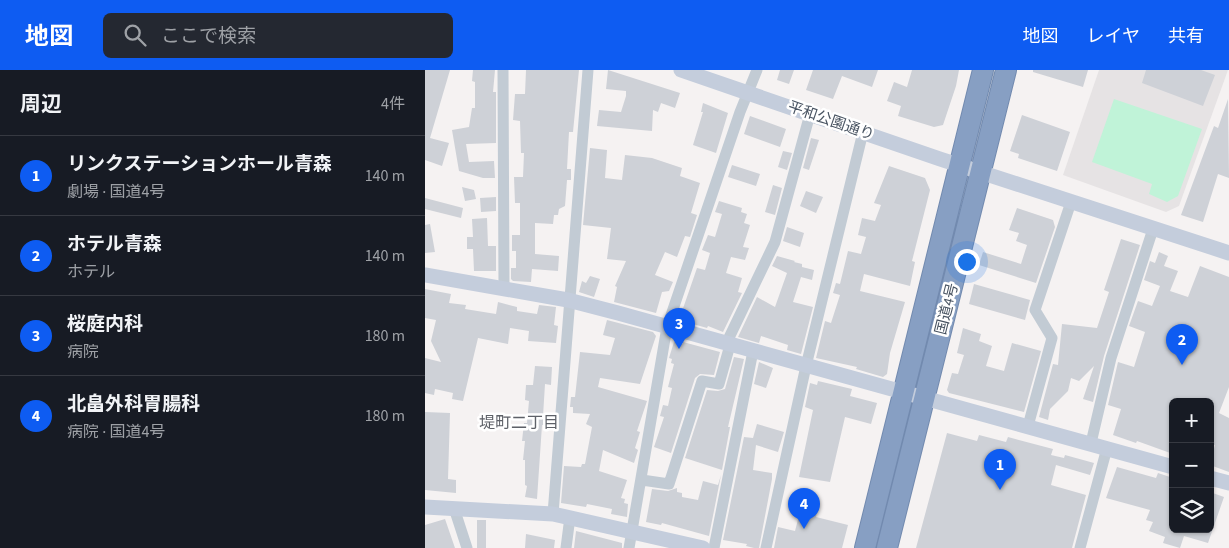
<!DOCTYPE html>
<html lang="ja">
<head>
<meta charset="utf-8">
<style>
  :root { --surface:#171b24; --page:#242831; --text:#f1f3f6; --muted:#9ea1a6; --line:#363941; --accent:#0e5cf2 }
  body { margin:0; font-family:"Source Sans 3","Noto Sans JP",sans-serif; background:var(--page); color:var(--text) }
  .controls { position:absolute; right:15px; bottom:15px; display:grid; overflow:hidden; border-radius:8px; box-shadow:0 1px 4px #0004 }
  .controls button { width:45px; height:45px; display:grid; place-items:center; padding:0; border:0; border-bottom:1px solid var(--line); background:var(--surface); color:var(--text); font:25px sans-serif }
  .you { position:absolute; left:541px; top:191px; width:18px; height:18px; margin:-12px; border:4px solid #fff; border-radius:50%; background:#1a73e8; box-shadow:0 0 0 8px #1a73e833 }
  .badge { display:grid; place-items:center; width:32px; height:32px; border-radius:50%; background:var(--accent); color:#fff; font-size:16px; font-weight:700 }
  .pin { position:absolute; translate:-50% -41px; filter:drop-shadow(0 1px 2px #0008) }
  .pin::after { content:''; position:absolute; top:26px; width:18px; height:15px; background:inherit; clip-path:polygon(0 0,100% 0,50% 100%) }
  .list { margin:0; padding:0; list-style:none }
  h2 { display:flex; justify-content:space-between; align-items:center; height:65px; margin:0; padding:0 20px; font-size:21px }
  h2 small { font-size:16px; font-weight:400; color:var(--muted) }
  .list li { display:grid; grid-template-columns:32px 1fr auto; gap:15px; align-items:center; box-sizing:border-box; height:80px; padding:0 20px; border-top:1px solid var(--line) }
  .list b { display:block; font-size:19px; white-space:nowrap }
  .list p { margin:0; font-size:16px; white-space:nowrap; color:var(--muted) }
  .list em { font-size:16px; font-style:normal; color:var(--muted) }
  .icon { flex:none; width:28px; height:28px; fill:none; stroke:currentColor; stroke-width:2; stroke-linecap:round; stroke-linejoin:round }
  .map { position:relative; flex:none; width:804px; height:478px; overflow:hidden }
  header { display:flex; align-items:center; gap:30px; box-sizing:border-box; height:70px; padding:0 25px; background:var(--accent); color:#fff }
  header strong { font-size:24px }
  nav { display:flex; gap:28px; margin-inline-start:auto; font-size:18px }
  .search { width:350px; height:45px; background:var(--page); display:flex; align-items:center; gap:12px; box-sizing:border-box; padding:0 18px; border-radius:8px; color:var(--muted); font-size:19px }
  main { display:flex }
  aside { flex:1; background:var(--surface) }
  .map>svg:first-child { display:block }
  .education { fill:#e6e3e4 }
  .green { fill:#c0f3d8 }
  .building { fill:#ced1d7 }
  .lines { fill:none; stroke-linecap:round; stroke-linejoin:round }
  .highway-casing { stroke:#728aaf; stroke-width:22 }
  .street { stroke:#c2cbd4; stroke-width:11 }
  .secondary { stroke:#c4cddc; stroke-width:15 }
  .highway { stroke:#879fc3; stroke-width:20 }
  .labels { text-anchor:middle; dominant-baseline:central; stroke-width:5; stroke-linejoin:round; paint-order:stroke }
  .street-label { font-size:15px; fill:#485361; stroke:#fff }
  .neighbourhood-label { font-size:16px; fill:#5e6168; stroke:#fff }
</style>
</head>
<body>
<header>
<strong>地図</strong>
<div class="search"><svg class="icon" aria-label="search" viewBox="0 0 24 24"><circle cx="10" cy="10" r="6"/><path d="M15 15l6 6"/></svg>ここで検索</div>
<nav><a>地図</a><a>レイヤ</a><a>共有</a></nav>
</header>
<main>
<aside>
<h2>周辺<small>4件</small></h2>
<ul class="list">
<li><span class="badge">1</span><div><b>リンクステーションホール青森</b><p>劇場 · 国道4号</p></div><em>140 m</em></li>
<li><span class="badge">2</span><div><b>ホテル青森</b><p>ホテル</p></div><em>140 m</em></li>
<li><span class="badge">3</span><div><b>桜庭内科</b><p>病院</p></div><em>180 m</em></li>
<li><span class="badge">4</span><div><b>北畠外科胃腸科</b><p>病院 · 国道4号</p></div><em>180 m</em></li>
</ul>
</aside>
<div class="map">
<svg width="804" height="478" viewBox="0 0 804 478">
  <rect width="100%" height="100%" fill="#f5f2f2"/>
  <path class="education" d="M674,0h129l-49,136 -13,6 -103,-37z"/>
  <path class="green" d="M689,29l88,30 -24,67 -11,6 -18,-8 3,-10 -60,-22z"/>
  <path class="building" d="M0,0h25l-20,68 19,5 -7,23 -17,-6z
    M48,0h22l-2,22h3v51l-30,1 3,18 25,-1 1,17h-12l-24,-7 -7,-41 17,-3 3,-19h3v-26l-3,-1z
    M101,0h53l-6,62h-4l-2,37h4v11h-4l-2,26 -6,3 -1,6h-4l-1,9 -18,-1v31l24,2 -1,15 -26,-2 -1,13 -18,-1 -2,-2v-11h5v-17h-4v-16h8v-32h-5l-1,-26h9l1,-24h-3l-1,-32 -7,-1 2,-26h10z
    M183,0l72,23 -5,15 -14,-5 -3,9 -5,-2 -1,21 -55,-5 2,-16 22,2 5,-16v-5l-20,-2z
    M355,0h14l-5,14 -12,-4z
    M388,0h65l-6,17 -30,-11 -9,23 -27,-9z
    M487,0h47l-3,16 -13,39 -9,2 -36,-11 3,-10 -14,-5 7,-19 13,5z
    M608,0h55l-5,17 -50,-15z
    M721,0h55l14,5 -12,31 -61,-23z
    M803,29l1,79 -11,-4 -15,48 -22,-7 33,-89 4,2z
    M278,33l25,10 -12,40 -23,-8 10,-33h-2z
    M597,45l48,17 -13,39 -39,-13 1,-4 -9,-3z
    M325,46l36,13 -6,18 -36,-13z
    M386,68l8,2 -10,30 -6,-2z
    M165,78l17,2 -2,28 17,2 3,-25 27,3 30,10 -2,8 20,7 -9,30 6,2 -7,22 -5,-1 -8,21 -12,-5 -10,23 18,7 -4,9 -7,1 -6,21 -42,-11 3,-15 -2,-1 11,-25 -19,-2 4,-31 -28,-3z
    M358,81l9,2 -5,17 -9,-3z
    M307,95l28,9 -4,12 -28,-9z
    M464,96l36,12 5,12 -18,71 3,1 -5,24 -46,-12 -4,17 45,11 -15,51 -3,21 -4,3 -27,-8 1,-2 -41,-9 9,-37 6,2 9,-28 -7,-2 3,-10 4,1 8,-33 13,3 5,-17 -8,-2 4,-17 13,3 6,-16 -7,-2z
    M348,115l9,3 -7,27 -10,-3z
    M37,117l12,3 2,9 -11,2z
    M381,121l17,6 -7,16 -16,-7z
    M71,127v14l-15,1 -1,-14z
    M0,128l38,10 -2,10 -36,-9z
    M294,131l23,7 -1,4 6,2 -3,9 6,2 -7,22 6,1 -4,12 -14,-3 -5,16 16,5 -4,14 4,1 -19,39 -15,-6 -1,2 -28,-8 18,-52 8,2 5,-17 -8,-3 6,-15 7,2 7,-23 -7,-2z
    M592,138l36,12 2,7 -19,56 -57,-18 4,-13 38,12 6,-19 -11,-4 3,-8 -10,-3z
    M62,148l1,28h8v25h-22l-1,-22h-6v-12h6l-1,-18z
    M5,154l5,28 -10,1v-28z
    M362,157l17,6 -4,14 -17,-6z
    M696,169l19,6 -36,111 -11,46 -10,-3 11,-33 -15,15 -8,-3 -3,13 -18,18 -2,11 -9,-3 14,-53 5,1 4,-41 35,4 12,-36 -5,-2z
    M734,182l9,4 -4,10 14,5 -8,20 18,6 12,-31 29,11v110l-10,26 10,5v54l-19,-7 5,-20 -5,-1v-42h-37v52l-36,-13 -1,2 -23,-8 8,-26 -13,-4 10,-43 16,5 11,-35 -16,-6 9,-25 14,5 8,-20 -16,-6 6,-19 5,2z
    M352,186l18,5 -1,1 8,2v3l12,3 -2,10 -11,-3 -8,25 20,5 -12,47 -14,-4 1,-5 -27,-9 -2,7 -21,-6 19,-40 18,10 12,-34 -15,-7z
    M165,206l10,3 -6,18 -15,-5 3,-11 4,2z
    M549,214l56,16 -5,20 -56,-16z
    M0,219l26,5 -2,9 17,2 -1,4 31,5 2,-12 19,5v4l20,3 2,-9 17,2 -2,18 4,1 -2,17 -28,-2 1,-10 -19,-3 -2,16 -30,-6 -15,63 -11,-2 1,-6 -18,-4 -1,6 -9,-2v-35l16,4 -10,-21 5,-21 -11,-2z
    M182,250l46,12 3,4 -16,48 -40,-6 -2,9 49,14 -10,30 3,1 -5,16 3,2 -4,13 -31,-13 -4,21 28,9 -6,18 4,1 -1,4 4,1 -1,13 -16,-3 1,-5 -25,-5 -1,3 -25,-4 3,-37 17,1 1,-3h3l7,-37 -6,-3 4,-10 -17,-1v-6h-3l1,-10h4l5,-45 30,3 5,-17 -12,-3z
    M538,258l18,6 -2,7 13,5 -6,20 18,5 8,-28 29,8 -17,61 -75,-19 -2,-3 5,-17 6,1 6,-19 -7,-2z
    M249,272l9,2v-2l37,10 -6,23 -14,-1 -5,4 -24,75 -17,-6 10,-30 -4,-1 3,-11 5,1 4,-18 -4,-1 6,-23 -3,-1 1,-4 -3,-1z
    M309,287l10,2 -16,68h2l-8,43 -37,-12 22,-68 11,1 7,-2z
    M334,292l14,6 -7,20 -12,-4z
    M110,296l17,1 -1,18 -6,-1 -2,32h8v10l-9,-1 -5,74 -12,-2 2,-11 -2,-1v-25h-2l2,-19h-3l2,-18h3l2,-22 -4,-1 1,-15h7z
    M393,311l34,8 -2,7 27,7 -6,21 -26,-7 -15,65 -31,-5 14,-67 -8,-3 5,-24 7,2z
    M0,342l25,1 -2,66 8,1v13l-31,-3z
    M332,354l27,8 -6,20 -22,-7 -3,25 19,3v6l-13,69h-5l-8,-2 1,-2 -24,-4 21,-103 9,1z
    M522,363l30,8 2,-6 27,7 2,-5 45,12 -2,6 13,3 1,-3 29,8 -4,12 -34,-10 -5,20 35,10 -14,53h-156z
    M692,397l39,11 2,-5 15,5v51h37v-37l14,5 -16,46 -24,-7 -4,12 -17,-5 2,-6 -16,-6 4,-9 -7,-2 4,-10 -44,-12z
    M296,405l-12,61 -47,-13 -1,2 -15,-3 6,-33 16,2 9,-3v4l5,1v4l16,3 5,-19 15,4z
    M376,438l16,4 -1,5 32,8 -6,23h-68l4,-21 17,4z
    M20,449l10,29h-30v-23z
    M52,450h9v28h-9z
    M151,461l46,12v5h-48z
    M101,464l29,6 -1,8h-29z"/>
  <g class="lines">
    <g class="highway-casing">
      <path id="highway" d="M440,478l118,-478
        M462,478l119,-478"/>
    </g>
    <path class="street" d="M78,0l1,218
      M301,274l49,-102 35,-128
      M603,356l24,-88 -17,-28 36,-108
      M666,373l20,-85 42,-129
      M217,410l27,4 33,-103 17,3 11,-39
      M29,438l13,40
      M128,444l35,-444
      M141,478l4,-31
      M204,478l38,-221 73,-215 17,-42
      M289,478l39,-197
      M341,478l40,-182 57,-234
      M655,478l27,-100"/>
    <path class="secondary" d="M256,0l259,89 289,94
      M0,205l143,25 50,13 555,154
      M785,408l19,5
      M0,437l128,7 150,34"/>
    <use href="#highway" class="highway"/>
  </g>
  <g class="labels">
    <g class="street-label">
      <text transform="translate(406 51) rotate(19)">平和公園通り</text>
      <text transform="translate(522 239) rotate(-76)">国道4号</text>
    </g>
    <g class="neighbourhood-label">
      <text x="94" y="353">堤町二丁目</text>
    </g>
  </g>
</svg>
<div class="controls">
<button>+</button>
<button>−</button>
<button><svg class="icon" aria-label="layers" viewBox="0 0 24 24"><path d="M12 4l9 5-9 5-9-5zM3 14l9 5 9-5"/></svg></button>
</div>
<div class="you"></div>
<div class="pin badge" style="left:575px;top:420px">1</div>
<div class="pin badge" style="left:757px;top:295px">2</div>
<div class="pin badge" style="left:254px;top:279px">3</div>
<div class="pin badge" style="left:379px;top:459px">4</div>
</div>
</main>
</body>
</html>
